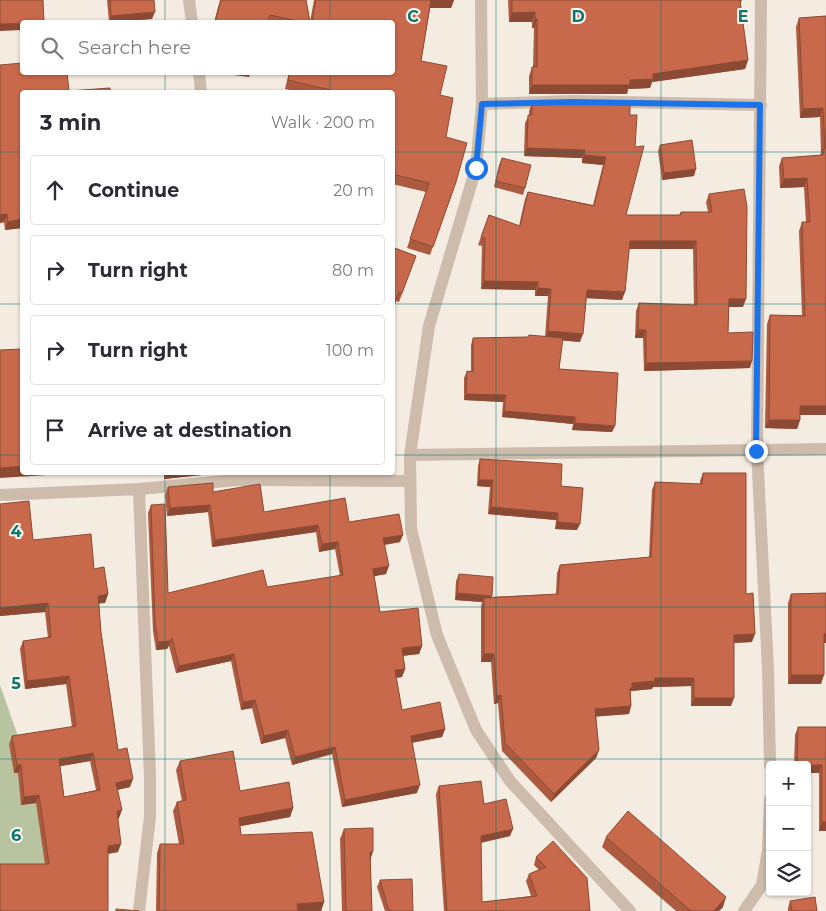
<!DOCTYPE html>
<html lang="en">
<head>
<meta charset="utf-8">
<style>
  :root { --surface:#fff; --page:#f2f2f3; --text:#2b2b33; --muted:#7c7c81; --line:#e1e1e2 }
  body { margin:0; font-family:Montserrat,sans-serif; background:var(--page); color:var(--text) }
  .controls { position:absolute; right:15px; bottom:15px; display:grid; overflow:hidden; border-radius:5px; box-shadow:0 1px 4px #0004 }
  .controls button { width:45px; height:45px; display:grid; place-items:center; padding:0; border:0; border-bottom:1px solid var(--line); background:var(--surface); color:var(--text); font:25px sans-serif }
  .stop { position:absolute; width:15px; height:15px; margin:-11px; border:4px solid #1a73e8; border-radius:50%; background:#fff }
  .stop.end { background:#1a73e8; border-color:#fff; box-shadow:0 1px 5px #0008 }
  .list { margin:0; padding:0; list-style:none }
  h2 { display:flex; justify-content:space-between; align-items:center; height:65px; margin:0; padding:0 20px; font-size:21px }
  h2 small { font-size:16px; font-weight:400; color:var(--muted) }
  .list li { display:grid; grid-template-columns:32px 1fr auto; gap:15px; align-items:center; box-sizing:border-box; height:70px; margin:0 10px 10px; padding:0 10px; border:1px solid var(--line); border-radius:5px }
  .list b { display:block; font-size:19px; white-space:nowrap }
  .list em { font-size:16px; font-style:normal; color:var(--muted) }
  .icon { flex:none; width:28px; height:28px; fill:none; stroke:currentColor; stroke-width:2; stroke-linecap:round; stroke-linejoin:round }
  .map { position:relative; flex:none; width:826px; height:911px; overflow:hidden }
  .search { position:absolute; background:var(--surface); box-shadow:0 1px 4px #0004; left:20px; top:20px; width:375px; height:55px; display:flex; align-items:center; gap:12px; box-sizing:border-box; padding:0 18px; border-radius:5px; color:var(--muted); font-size:19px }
  .panel { position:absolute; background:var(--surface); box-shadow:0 1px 4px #0004; left:20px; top:90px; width:375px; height:385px; border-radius:5px }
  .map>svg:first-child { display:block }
  .green { fill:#b8c4a0 }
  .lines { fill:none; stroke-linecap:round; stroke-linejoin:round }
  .minor { stroke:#cdbbac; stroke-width:12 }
  .wall { fill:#ac5a40; fill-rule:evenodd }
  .shaded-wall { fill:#8c4a34 }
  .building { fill:#c8694b; stroke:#8c4a34; fill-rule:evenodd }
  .route { stroke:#1a73e8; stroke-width:6 }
  .grid { fill:none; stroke:#0f766e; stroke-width:1; stroke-opacity:0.55 }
  .grid-label { font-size:16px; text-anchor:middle; font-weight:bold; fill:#0f766e; stroke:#fbf5ee; stroke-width:4; stroke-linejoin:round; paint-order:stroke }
</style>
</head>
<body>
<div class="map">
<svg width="826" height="911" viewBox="0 0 826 911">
  <rect width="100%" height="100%" fill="#f4ebe1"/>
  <path class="green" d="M0,685l64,182 -64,44z"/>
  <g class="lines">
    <path class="minor" d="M189,0l3,22
      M481,0l1,104 -6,64 -47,158 -19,129 1,74 26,106 39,95 34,51 120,130
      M761,0l-4,451 11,218 2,96
      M199,72l2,20
      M482,104l90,-3 189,4
      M410,455l416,-6
      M0,495l139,-6 98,-9 172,1
      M139,911l11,-94v-40l-11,-288
      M744,911l18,-26 6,-35 2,-50"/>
  </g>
  <path class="wall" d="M107,0h47l-2,19 -43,3z
    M220,0h86l4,22h-96z
    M314,0h140l-3,8h-21l-9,53 19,34 6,42 10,45 -26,73 -23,-7 19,-56 -34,-8v-92h-93l-14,-3 4,-17h103v-50h-82z
    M508,0h234l-2,4 8,56 -3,9 -93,13 -2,6 -22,1 -1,5h-98v-18l3,-9h1l1,-39h-2v-6h-23z
    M826,16v399h-26v5l-3,9 -32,-1 2,-104 3,-9h32l-3,-84 3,-9h4l-2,-35 -24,1 -1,-22 3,-8 38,-3 1,-2 -1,-36 -20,1 -4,-91 3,-9z
    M0,65l69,26 41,1h-88v136l-17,2 -1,-8 -4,1z
    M630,102l-4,113h53l2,-3h27l-2,-10 3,-8 34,113h-14l-1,26 22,35 -106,3 -1,-33h-8l1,-27 3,-8 55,2 -1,-56h-64l-7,51 -36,-2 -6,44 -18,-2 -3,29 53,63 -40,-2 1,-6 -71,-7 1,-15 -39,-2v-22l3,-7h4v-26l2,-7 55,-1 1,-2 16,2 3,-41h-13v-6l-54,-1 1,-43 -4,-1 11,-30 30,11 6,-27 3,-7 65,13 10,-40 -21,-2v-5l-58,-2 1,-33 4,-8v-4l3,-8z
    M660,145l34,31 -32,4 -4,-29z
    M502,158l23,30 -2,7 -29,-8 5,-22z
    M392,247l24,9 -17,46 -3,-1z
    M480,459l81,27 16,44 -22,-1 1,-9 -68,-6 2,-27 -13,-1 1,-20z
    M164,472h47v2l-47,5z
    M703,473l43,121 6,48 -18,1 -3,63h-40v-20l-38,1 -1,2 -21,2v15l-2,8 -33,2 3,34 -3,8 -45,44 -49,-51 -4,-48 -4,1 -3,-42h-10v-56l1,-4 -27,-2 1,-19 3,-7 32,23 65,-3 1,-21 3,-8 89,-8 3,-67 3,-8 45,2v-3z
    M168,487l45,5 51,20 85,10 51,20 -15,3 1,29 -12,2 6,36 42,34 -3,8 -16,2 2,13 -3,8 -6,1 6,32 43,19 -3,8 -30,6 5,50 -75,14 -10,-53 -40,11 -7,-27 -24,6 -9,-36 -11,2 -10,-49 -55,12 -7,-27 -2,3 -11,1 -3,-19 -5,-118 3,-8 17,88 99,-6 73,-11 -5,-27 -16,3 -3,-20 -104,15 -4,-35 -41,4 -2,-21z
    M0,504l33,36 61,29 14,25 -3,9h-6l2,29 17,118 12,37 -13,3 2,28 -1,1v33l-10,2v57l-63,-47 -9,-61 -15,2 -3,-32h-4l-5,-29 3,-8 60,-9 -6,-43 -41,5 -5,-40 3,-8 25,-3 -3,-26 -45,4zM90,761l6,29 -32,7 -4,-31z
    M826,593v50h-2l-3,41h-33v-81l3,-9z
    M798,727h28v104h-7v-58h-12v-8h-13l1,-30z
    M180,761l60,30 53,17 -3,9 -50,9 1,9 83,67 -3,9h-165l1,-58 3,-9h19l-6,-33 4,-9 5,-1 -6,-31z
    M439,786l45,18 26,32 -29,7 1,59 49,-6 -5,-15 3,-7 10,-4 -5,-5 2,-8 54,54h-146l-8,-117z
    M344,829l29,22 -3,9 2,51h-30l-2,-72z
    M606,837l117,70 -4,4h-43l-74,-64z
    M380,880l33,31h-28l-8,-24z
    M790,901l27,10h-29v-3z"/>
  <path class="shaded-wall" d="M431,0h23l-3,8h-23z
    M155,12l-3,7 -43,3 2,-6z
    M535,12l-3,10h-23l3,-9z
    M535,19h2l-3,9h-2z
    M22,23v7l-22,1v-7z
    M748,60l-3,9 -93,13 -2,6 -22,1 -1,5h-98l3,-9 98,-5 23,-6z
    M210,72h41l-2,5z
    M823,108l-3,9 -20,1 3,-9z
    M527,148l58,2 -3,8 -58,-2z
    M584,155l22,2 -3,8 -21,-2z
    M696,169l-2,7 -32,4 2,-7z
    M807,178l-3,9 -24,1 4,-9z
    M7,214l-3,8 -4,1v-8z
    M22,219v9l-17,2 3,-8z
    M630,241h66l-3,8h-66z
    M484,281l54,1 -3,8 -54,-1z
    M538,288l13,1 -3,7h-13z
    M587,290l38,2 -3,8 -38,-2z
    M729,299h17l-3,8h-17z
    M638,330h8l-3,8h-8z
    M548,331l35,3 -3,8 -35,-3z
    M752,361l-2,7 -106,3 2,-8z
    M466,394l40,1 -3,7 -39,-2z
    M800,406h26v9h-29z
    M504,411l71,6 -2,7 -71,-7z
    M769,420h31l-3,9 -32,-1z
    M575,423l40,3 -3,6 -40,-2z
    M22,466v6h26l-1,3 -47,3v-10z
    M166,472h45v2l-47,5z
    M479,480h14l-3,7 -13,-1z
    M210,505l-2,7 -41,4 3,-8z
    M491,507l67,6 -2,7 -68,-6z
    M558,522l22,2 -3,6 -22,-1z
    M318,525l-2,7 -104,15 3,-7z
    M403,535l-3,7 -19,3 2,-7z
    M338,542l-3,7 -16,3 3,-8z
    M389,566l-3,8 -16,3 3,-8z
    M457,593l35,3 -3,7 -5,-5 -2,4 -27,-2z
    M108,594l-3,9 -10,1 3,-8z
    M48,603l-3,9 -45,4v-8z
    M755,634l-3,8 -21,1 3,-8z
    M824,634h2v9h-5z
    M172,638l-5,11 -11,1 2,-8z
    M422,646l-3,8 -20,2 3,-8z
    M234,654l-3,7 -55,12 3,-7z
    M484,654h10l-3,8h-10z
    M405,669l-3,8 -10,1 3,-8z
    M791,675h33l-3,9h-33z
    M69,676l-3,8 -41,5 2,-8z
    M655,678h39l-3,8 -38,1 -1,2 -21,2 -2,5h-2l5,-13z
    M501,695l-3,8 -4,1 3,-8z
    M694,698h40l-3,8h-40z
    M255,700l-3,8 -11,2 2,-8z
    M631,706l-2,8 -37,3 3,-8z
    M445,729l-3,8 -34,6 3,-7z
    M288,730l-3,8 -24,6 3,-8z
    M335,747l-3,7 -40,11 3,-8z
    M599,750l-3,8 -45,44 3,-8z
    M93,753l-3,8 -34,6 3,-8z
    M17,765h4l-3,8h-4z
    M807,765h15l-3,8h-12z
    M133,779l-3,8 -17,4 3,-8z
    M420,785l-3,8 -75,14 3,-7z
    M39,795l-3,8 -15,2 3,-8z
    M293,808l-3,9 -54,10 3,-9z
    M122,810l-3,8 -5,1 3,-8z
    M822,822h4v9h-7z
    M513,829l-3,7 -32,7 3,-7z
    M121,844l-3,8 -13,2 3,-8z
    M373,851l-3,10v-9z
    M726,897l-3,10 -4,4h-5z
    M324,902l-3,9h-26l2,-7z"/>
  <path class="building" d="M0,0h43l1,22h-22v1l-22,1z
    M110,0h44l1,12 -44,4z
    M221,0h85l4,22h-8l-32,-7 -3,7h-52z
    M316,0h115l-10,61 26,5 -7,29 13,3 -7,39 21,6 -11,39 -23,65 -23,-8 19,-56 -37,-9v-82h-53l-51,-12 2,-8h102v-50h-80z
    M512,0h228l8,60 -95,14v5l-23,1v5h-98v-18h5v-48h-2v-7l-23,1z
    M826,16v390h-26v14h-31l1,-105 35,1 -3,-94h8l-3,-44 -23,1 -2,-21 41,-3v-6h2l-2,-41 -20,1 -4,-91z
    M22,63v9h45l2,19 41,-3v4h-88v127l-14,3 -1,-8 -7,1v-150z
    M630,102v13h7l-2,32 9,-1 -18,69h55v-3h31l-3,-18 35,-5 3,18 -1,92h-17l-1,34 25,-1 -1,29 -106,2v-33h-8l1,-27 58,2 -1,-64h-66l-5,51 -38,-2 -4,44 -35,-3 3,-42 -13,-1v-6l-54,-1 1,-43 -4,-1 8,-22 31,11 8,-34 66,14 12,-49 -22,-2 1,-5 -58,-2 1,-33h4v-12z
    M692,140l4,29 -32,4 -4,-28z
    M502,158l29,7 -6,23 -29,-7z
    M392,247l24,9 -14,37 -3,-1 -7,19z
    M529,335l34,3 -4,31 59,4 -3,53 -40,-3v-6l-71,-6 2,-16 -40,-1 1,-23 6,1v-34l55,-1z
    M22,349v117l-22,2v-118z
    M480,459l82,5 -1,22 22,2 -3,36 -22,-2v-9l-67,-6 2,-27h-14z
    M703,473h43v121l7,-1 2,41 -21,1v63h-40v-20h-39v3l-23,2v5h-2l1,18 -36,3 4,41 -45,44 -49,-51 -4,-48 -4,1 -3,-42h-10v-56l74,-4 2,-29 91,-8 4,-75 47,2z
    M213,483v9l47,-8 4,28 81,-14 4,24 50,-8 4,21 -20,3 6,28 -16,3 7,43 38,-4 4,38 -20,2 3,21 -10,1 7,40 38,-8 5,27 -34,7 9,49 -75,15 -10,-53 -40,10 -7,-27 -24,6 -9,-36 -12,2 -9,-48 -55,12 -7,-28 -2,3 -12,1 -3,-19 -4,-118 14,-1 3,89 95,-23 4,17 76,-12 -5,-33 -16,2 -4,-19 -103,15 -5,-35 -40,3 -2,-21z
    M29,501l4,39 58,-6 3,35 10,-2 4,27 -10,2 3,36 17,118 9,-2 6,31 -17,4 6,27 -5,1 4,33 -13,2v65h-108v-47h49l-10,-69 -15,2 -3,-32h-4l-5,-29 64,-10 -7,-50 -42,5 -4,-40 28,-4 -3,-34 -48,5v-104zM93,753l7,37 -36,7 -5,-38z
    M459,574l34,3 -1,19 -35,-3z
    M826,593v41h-2v41h-33v-81z
    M798,727h28v95h-4v-57h-25z
    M233,751l7,40 49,-9 4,26 -54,10 2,17 71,-3 12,70 -27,2 1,7h-139l1,-67h24l-7,-42 9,-2 -6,-39z
    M481,781l3,23 22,-5 7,30 -32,7 1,66 55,-6 -8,-22 17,-7 -10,-10 17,-16 34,37 3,33h-143l-8,-125z
    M628,811l98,86 -12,14h-23l-85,-74z
    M373,828v23l-3,1 2,59h-26l-2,-82z
    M412,879l1,32h-24l-9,-31z
    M815,897l2,14h-25l-2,-10z
    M116,909l23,2h-23z"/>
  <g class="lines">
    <path class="route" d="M476,168l6,-64 90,-2 188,3 -4,346"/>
  </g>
  <path class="grid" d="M165,0v22M330,0v22M496,0v911M661,0v911M165,72v20M330,72v20M0,152h22M392,152h434M0,304h22M392,304h434M0,455h22M392,455h434M165,472v439M330,472v439M0,607h826M0,759h826"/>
  <g class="grid-label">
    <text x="413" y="22">C</text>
    <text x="578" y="22">D</text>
    <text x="743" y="22">E</text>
    <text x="16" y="537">4</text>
    <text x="16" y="689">5</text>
    <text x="16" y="841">6</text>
  </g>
</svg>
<div class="controls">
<button>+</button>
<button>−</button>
<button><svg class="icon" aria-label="layers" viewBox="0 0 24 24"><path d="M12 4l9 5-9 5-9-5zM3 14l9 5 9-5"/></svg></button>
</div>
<div class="stop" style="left:476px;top:168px"></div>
<div class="stop end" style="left:756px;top:451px"></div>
<div class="search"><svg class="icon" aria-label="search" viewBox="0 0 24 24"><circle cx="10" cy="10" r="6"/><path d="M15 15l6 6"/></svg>Search here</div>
<section class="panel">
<h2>3 min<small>Walk · 200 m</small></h2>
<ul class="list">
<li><svg class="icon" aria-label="ahead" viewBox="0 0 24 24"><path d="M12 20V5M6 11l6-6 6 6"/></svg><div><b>Continue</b></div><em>20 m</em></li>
<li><svg class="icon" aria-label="right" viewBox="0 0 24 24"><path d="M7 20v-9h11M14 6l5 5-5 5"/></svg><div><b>Turn right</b></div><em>80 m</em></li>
<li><svg class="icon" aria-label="right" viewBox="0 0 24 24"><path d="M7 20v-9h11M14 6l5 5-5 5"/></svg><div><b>Turn right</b></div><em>100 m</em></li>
<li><svg class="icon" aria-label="arrive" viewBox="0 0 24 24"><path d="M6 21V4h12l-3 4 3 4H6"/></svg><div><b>Arrive at destination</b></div></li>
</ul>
</section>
</div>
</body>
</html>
